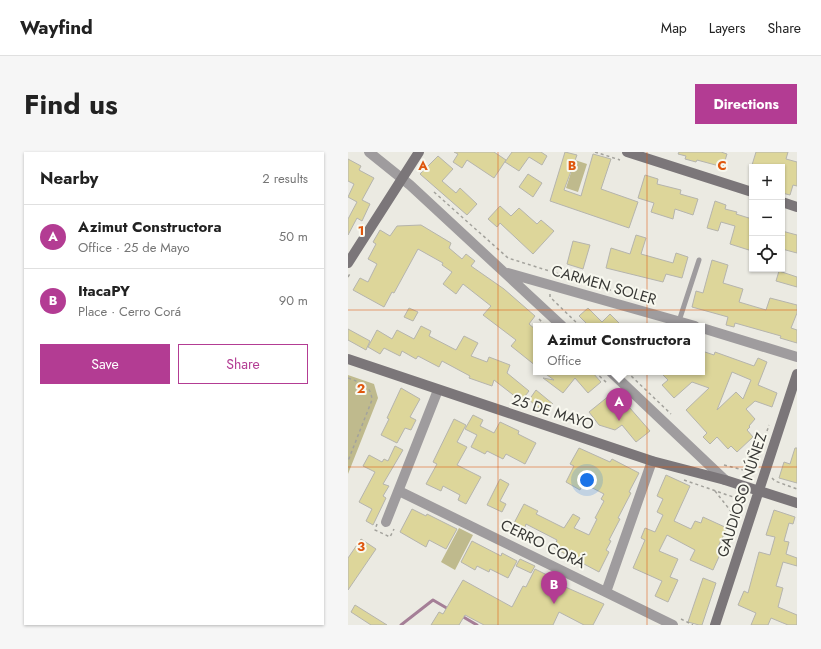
<!DOCTYPE html>
<html lang="en">
<head>
<meta charset="utf-8">
<style>
  :root { --surface:#fff; --page:#f6f6f6; --text:#222; --muted:#767676; --line:#e0e0e0; --accent:#b33c93 }
  body { margin:0; font-family:Jost,sans-serif; background:var(--page); color:var(--text) }
  .controls { position:absolute; right:12px; top:12px; display:grid; overflow:hidden; border-radius:0px; box-shadow:0 1px 3px #0004 }
  .controls button { width:36px; height:36px; display:grid; place-items:center; padding:0; border:0; border-bottom:1px solid var(--line); background:var(--surface); color:var(--text); font:20px sans-serif }
  .you { position:absolute; left:239px; top:328px; width:14px; height:14px; margin:-10px; border:3px solid #fff; border-radius:50%; background:#1a73e8; box-shadow:0 0 0 6px #1a73e833 }
  .badge { display:grid; place-items:center; width:26px; height:26px; border-radius:50%; background:var(--accent); color:#fff; font-size:13px; font-weight:700 }
  .pin { position:absolute; translate:-50% -33px; filter:drop-shadow(0 1px 2px #0008) }
  .pin::after { content:''; position:absolute; top:21px; width:14px; height:12px; background:inherit; clip-path:polygon(0 0,100% 0,50% 100%) }
  .popup { position:absolute; left:185px; top:171px; width:172px; height:52px; box-sizing:border-box; display:grid; place-content:center; border-radius:0px; background:var(--surface); filter:drop-shadow(0 1px 3px #0005); font-size:13px; white-space:nowrap; color:var(--muted) }
  .popup b { font-size:15px; color:var(--text) }
  .popup::after { content:''; position:absolute; left:50%; top:100%; margin-left:-8px; border:8px solid transparent; border-top-color:var(--surface) }
  .list { margin:0; padding:0; list-style:none }
  h2 { display:flex; justify-content:space-between; align-items:center; height:52px; margin:0; padding:0 16px; font-size:17px }
  h2 small { font-size:13px; font-weight:400; color:var(--muted) }
  .list li { display:grid; grid-template-columns:26px 1fr auto; gap:12px; align-items:center; box-sizing:border-box; height:64px; padding:0 16px; border-top:1px solid var(--line) }
  .list b { display:block; font-size:15px; white-space:nowrap }
  .list p { margin:0; font-size:13px; white-space:nowrap; color:var(--muted) }
  .list em { font-size:13px; font-style:normal; color:var(--muted) }
  .actions { display:flex; gap:8px; padding:12px 16px }
  .actions a { flex:1; padding:9px 0; border:1px solid var(--accent); border-radius:0px; text-align:center; font-size:14px; color:var(--accent) }
  .actions .main { background:var(--accent); color:#fff }
  .icon { flex:none; width:22px; height:22px; fill:none; stroke:currentColor; stroke-width:2; stroke-linecap:round; stroke-linejoin:round }
  .map { position:relative; flex:none; width:449px; height:473px; overflow:hidden; border-radius:0px }
  header { display:flex; align-items:center; gap:24px; box-sizing:border-box; height:56px; padding:0 20px; background:var(--surface); border-bottom:1px solid var(--line) }
  header strong { font-size:19px }
  nav { display:flex; gap:22px; margin-inline-start:auto; font-size:14px }
  .intro { display:flex; align-items:center; justify-content:space-between; box-sizing:border-box; height:96px; padding:0 24px }
  h1 { margin:0; font-size:28px }
  .button { padding:10px 18px; border-radius:0px; background:var(--accent); color:#fff; font-size:14px; font-weight:700 }
  main { display:flex; gap:24px; padding:0 24px }
  aside { flex:1; background:var(--surface); border-radius:0px; box-shadow:0 1px 3px #0004 }
  .map>svg:first-child { display:block }
  .green { fill:#bfba8d }
  .lines { fill:none; stroke-linecap:round; stroke-linejoin:round }
  .stream { stroke:#a57f97; stroke-width:3 }
  .building { fill:#ddd69a; stroke:#b5b4ad; fill-rule:evenodd }
  .path { stroke:#a3a29c; stroke-width:1.5; stroke-dasharray:3 3; stroke-linecap:butt }
  .lane { stroke:#9f9c9e; stroke-width:5 }
  .street { stroke:#9f9c9e; stroke-width:10 }
  .secondary { stroke:#7b7679; stroke-width:10 }
  .grid { fill:none; stroke:#df570e; stroke-width:1; stroke-opacity:0.55 }
  .labels { text-anchor:middle; dominant-baseline:central; stroke-width:4; stroke-linejoin:round; paint-order:stroke }
  .street-label { font-size:15px; fill:#383835; stroke:#f8f8ef }
  .grid-label { font-size:13px; text-anchor:middle; font-weight:bold; fill:#df570e; stroke:#f8f8ef; stroke-width:4; stroke-linejoin:round; paint-order:stroke }
</style>
</head>
<body>
<header>
<strong>Wayfind</strong>
<nav><a>Map</a><a>Layers</a><a>Share</a></nav>
</header>
<div class="intro"><h1>Find us</h1><a class="button">Directions</a></div>
<main>
<aside>
<h2>Nearby<small>2 results</small></h2>
<ul class="list">
<li><span class="badge">A</span><div><b>Azimut Constructora</b><p>Office · 25 de Mayo</p></div><em>50 m</em></li>
<li><span class="badge">B</span><div><b>ItacaPY</b><p>Place · Cerro Corá</p></div><em>90 m</em></li>
</ul>
<div class="actions"><a class="main">Save</a><a>Share</a></div>
</aside>
<div class="map">
<svg width="449" height="473" viewBox="0 0 449 473">
  <rect width="100%" height="100%" fill="#ebeae2"/>
  <path class="green" d="M227,8l12,4 -9,28 -12,-4z
    M0,223l26,9 4,14 -30,76z
    M111,376l14,7 -18,35 -14,-8z"/>
  <g class="lines">
    <path class="stream" d="M112,463l17,10
      M53,473l32,-25 17,10"/>
  </g>
  <path class="building" d="M106,0h40l12,8 -12,18 -27,-18 -5,8 -9,-6 5,-8z
    M164,0h29l6,4 -5,9 -13,-8 -10,14 -14,-9z
    M217,0l12,3 -13,35 17,6 12,-42 18,5 -10,30 37,13 -9,26 -79,-27z
    M331,0h42l6,2 -4,13 -26,-7 -1,2 -11,-3 1,-3 -8,-2z
    M408,0h32l-2,7 11,3v24l-4,-1 -3,10 -8,-2v-26l-30,-2z
    M90,4l15,13 -11,12 14,12 4,-5 17,16 -10,11 -47,-41z
    M0,7l13,7 -2,4 15,8 -12,22 8,4 -8,17 -5,-3 -9,17v-16l9,-17 -9,-5 6,-13 -6,-3z
    M180,22l14,9 -9,14 -14,-10z
    M297,23l13,4 -1,5 24,6 -1,4 18,5 -5,16 -18,-6 -2,10 -22,-7 3,-9 -16,-5z
    M367,49l11,4 -1,4 12,3 -1,2 16,5v32l-22,-7 5,-18 -14,-4 -3,9 -11,-3z
    M152,54l11,10 8,-8 18,16 4,-4 13,11 -21,23 -33,-31 -3,4 -9,-8z
    M73,73l30,18 -2,5 13,11 4,-5 9,7 -4,5 33,23 31,27 -6,8 7,6v36l-25,-20 5,-6 -33,-25 8,-9 -28,-22 -7,10 -13,-10 9,-12 -10,-7 1,-2 -25,-14 -24,44 -2,-1 -8,15 -31,-17 7,-12 8,4 9,-18 -9,-5 8,-15 -3,-2 7,-12 10,6 7,-10z
    M434,79l15,4v18l-15,-4z
    M288,83l10,3 -5,16 32,9 3,-10 12,4 -6,21 -16,-4 -3,8 -57,-14 5,-20 19,6z
    M225,89l17,4 -7,24 -16,-5z
    M364,108l16,5 -5,18 20,6 -4,13 27,8 4,-12 27,7v8l-6,15 6,2v13l-17,-5 1,-2 -46,-13 -1,4 -8,-2 2,-8 -36,-10 4,-16 7,2z
    M431,119l18,6v10l-21,-6z
    M61,156l9,4 -5,9 -9,-4z
    M240,156l14,14 8,-8 12,12h-33l-10,-10z
    M73,174l10,5 -2,5 27,14 8,-14 14,7 -7,13 16,6 2,-5 21,8 -3,8 22,18 -8,10 -27,-21 -2,6 -23,-8 1,-2 -28,-15 -3,6 -21,-11 -2,3 -14,-8 -2,5 -16,-8 -4,6 -12,-7 9,-17 15,9 5,-9 17,9z
    M0,177l22,12 -4,9 -18,-10z
    M354,199l12,4 1,-3 39,14 4,-8 9,4 -9,23 19,8 -5,14 -17,-6 -9,8 9,10 -6,7 1,1 -3,3 6,7 -16,15 -6,-6 -3,3 -11,-12 -7,7 -7,-7 4,-4 -21,-23 23,-22 -17,-6 -18,16 -12,-13 6,-5 -8,-8h42zM384,220l19,8 -8,19 -7,-7 -19,18z
    M195,220h49l9,10 -13,11 -13,-15 -12,15 -20,-15 11,2z
    M53,236l19,11 -10,18 6,3 -5,10 -6,-2 -8,15 -16,-8 8,-16 -2,-1z
    M188,238l17,14 -8,9 -16,-13z
    M267,239l35,40 -14,11 -14,-17 -7,5 -16,-5 -10,-13z
    M125,263l10,5 -3,6 14,7 6,-11 19,9 -1,3 18,9 -11,21 -19,-10 -3,5 -16,-8 -2,3 -14,-7 6,-12 -12,-6z
    M106,267l12,6 -9,17 10,5 -10,18 24,12 -15,27 -8,-4 2,-5 -17,-9 -2,5 -15,-7 11,-20 -4,-2z
    M47,294l8,4 -20,34 6,2 -6,10 3,2 -13,27 -7,-4 6,-12 -13,-7 16,-30 -12,-6 6,-11 13,7 2,-3 4,2z
    M231,296l31,14 2,-3 27,14 -10,19 2,1 -13,25 2,1 -11,21 2,1 -5,9 3,2 -10,20 -45,-24 3,-8 -31,-16 -2,6 -11,-5 11,-21 14,7 -2,3 28,14 9,-14 7,4 -6,10 15,7 8,-16 -2,-1 9,-17 -3,-2 3,-5 -21,-11 -3,7 -14,-8 8,-16 -4,-2z
    M447,296h2v35l-18,-5 5,-16 6,2z
    M318,323l24,11 -16,35 17,8 4,-8 6,2 2,-6 24,11 -10,21 5,1 -9,20 -23,-10 5,-10 -28,-15 -8,16 19,8 -8,18 8,3 -10,22 -13,-6 7,-15 -29,-13 12,-28 -4,-2 4,-10 10,4 8,-17 -6,-3 6,-13 -6,-3z
    M152,327l9,5 -9,17 6,3 -4,8 -15,-7z
    M64,357l14,7 1,-2 30,15 -11,20 -17,-9 -3,7 -26,-15z
    M426,358l21,7 -2,7 -4,-1 -5,18 5,1 -3,12 11,4v8l-14,-4 -7,24 7,2 -5,19 19,8v10h-9l-17,-7 -3,7h-17l5,-12 -18,-8 6,-14 4,2 11,-41 11,3 5,-18 -9,-2z
    M13,387l15,10 -28,41v-32z
    M124,389l29,15 1,-3 15,8 -9,17 -18,-9 -1,3 -12,-6 -2,4 -14,-8z
    M172,407l15,7 -4,7 -15,-7z
    M187,417l20,10 -1,3 50,22 -11,21h-9l-25,-13 -6,13h-69l-19,-10 -6,10h-28l8,-13 4,2 20,-34 49,27 11,-21 3,1z
    M355,426l13,5 -14,42h-3l-11,-3z
    M7,453l32,20h-16l-20,-13z"/>
  <g class="lines">
    <path class="path" d="M247,0l25,8
      M86,40l74,66 121,38
      M0,125l3,-5
      M202,142v3l30,29
      M191,167l7,7
      M247,220l12,11
      M279,220l44,42
      M0,226c13,5 23,7 24,22l-24,61
      M376,313l27,7 2,-1
      M406,319l15,-46
      M401,324l2,-4
      M424,326l3,3 22,8
      M336,328l58,20 1,2 -12,39
      M367,339l22,28
      M29,372l-2,6 15,7 4,-8
      M333,467l12,6"/>
    <path class="lane" d="M331,169l20,-61"/>
    <path class="street" d="M21,0l41,33 152,141
      M160,121l187,53
      M354,176l95,29
      M263,220l114,108
      M51,339l274,134
      M38,370l52,-132
      M258,440l46,-131"/>
    <path class="secondary" d="M279,0l125,40
      M434,50l15,5
      M0,111l71,-111
      M0,207l304,102 73,19 72,23
      M367,473l82,-251"/>
  </g>
  <path class="grid" d="M150,0v473M299,0v473M0,158h449M0,315h449"/>
  <g class="labels">
    <g class="street-label">
      <text transform="translate(256 133) rotate(16)">CARMEN SOLER</text>
      <text transform="translate(205 260) rotate(18)">25 DE MAYO</text>
      <text transform="translate(394 343) rotate(-72)">GAUDIOSO NÚÑEZ</text>
      <text transform="translate(195 392) rotate(26)">CERRO CORÁ</text>
    </g>
  </g>
  <g class="grid-label">
    <text x="75" y="18">A</text>
    <text x="224" y="18">B</text>
    <text x="374" y="18">C</text>
    <text x="13" y="83">1</text>
    <text x="13" y="241">2</text>
    <text x="13" y="399">3</text>
  </g>
</svg>
<div class="controls">
<button>+</button>
<button>−</button>
<button><svg class="icon" aria-label="locate" viewBox="0 0 24 24"><circle cx="12" cy="12" r="6"/><path d="M12 2v4M12 18v4M2 12h4M18 12h4"/></svg></button>
</div>
<div class="you"></div>
<div class="pin badge" style="left:271px;top:269px">A</div>
<div class="popup"><b>Azimut Constructora</b>Office</div>
<div class="pin badge" style="left:206px;top:452px">B</div>
</div>
</main>
</body>
</html>
